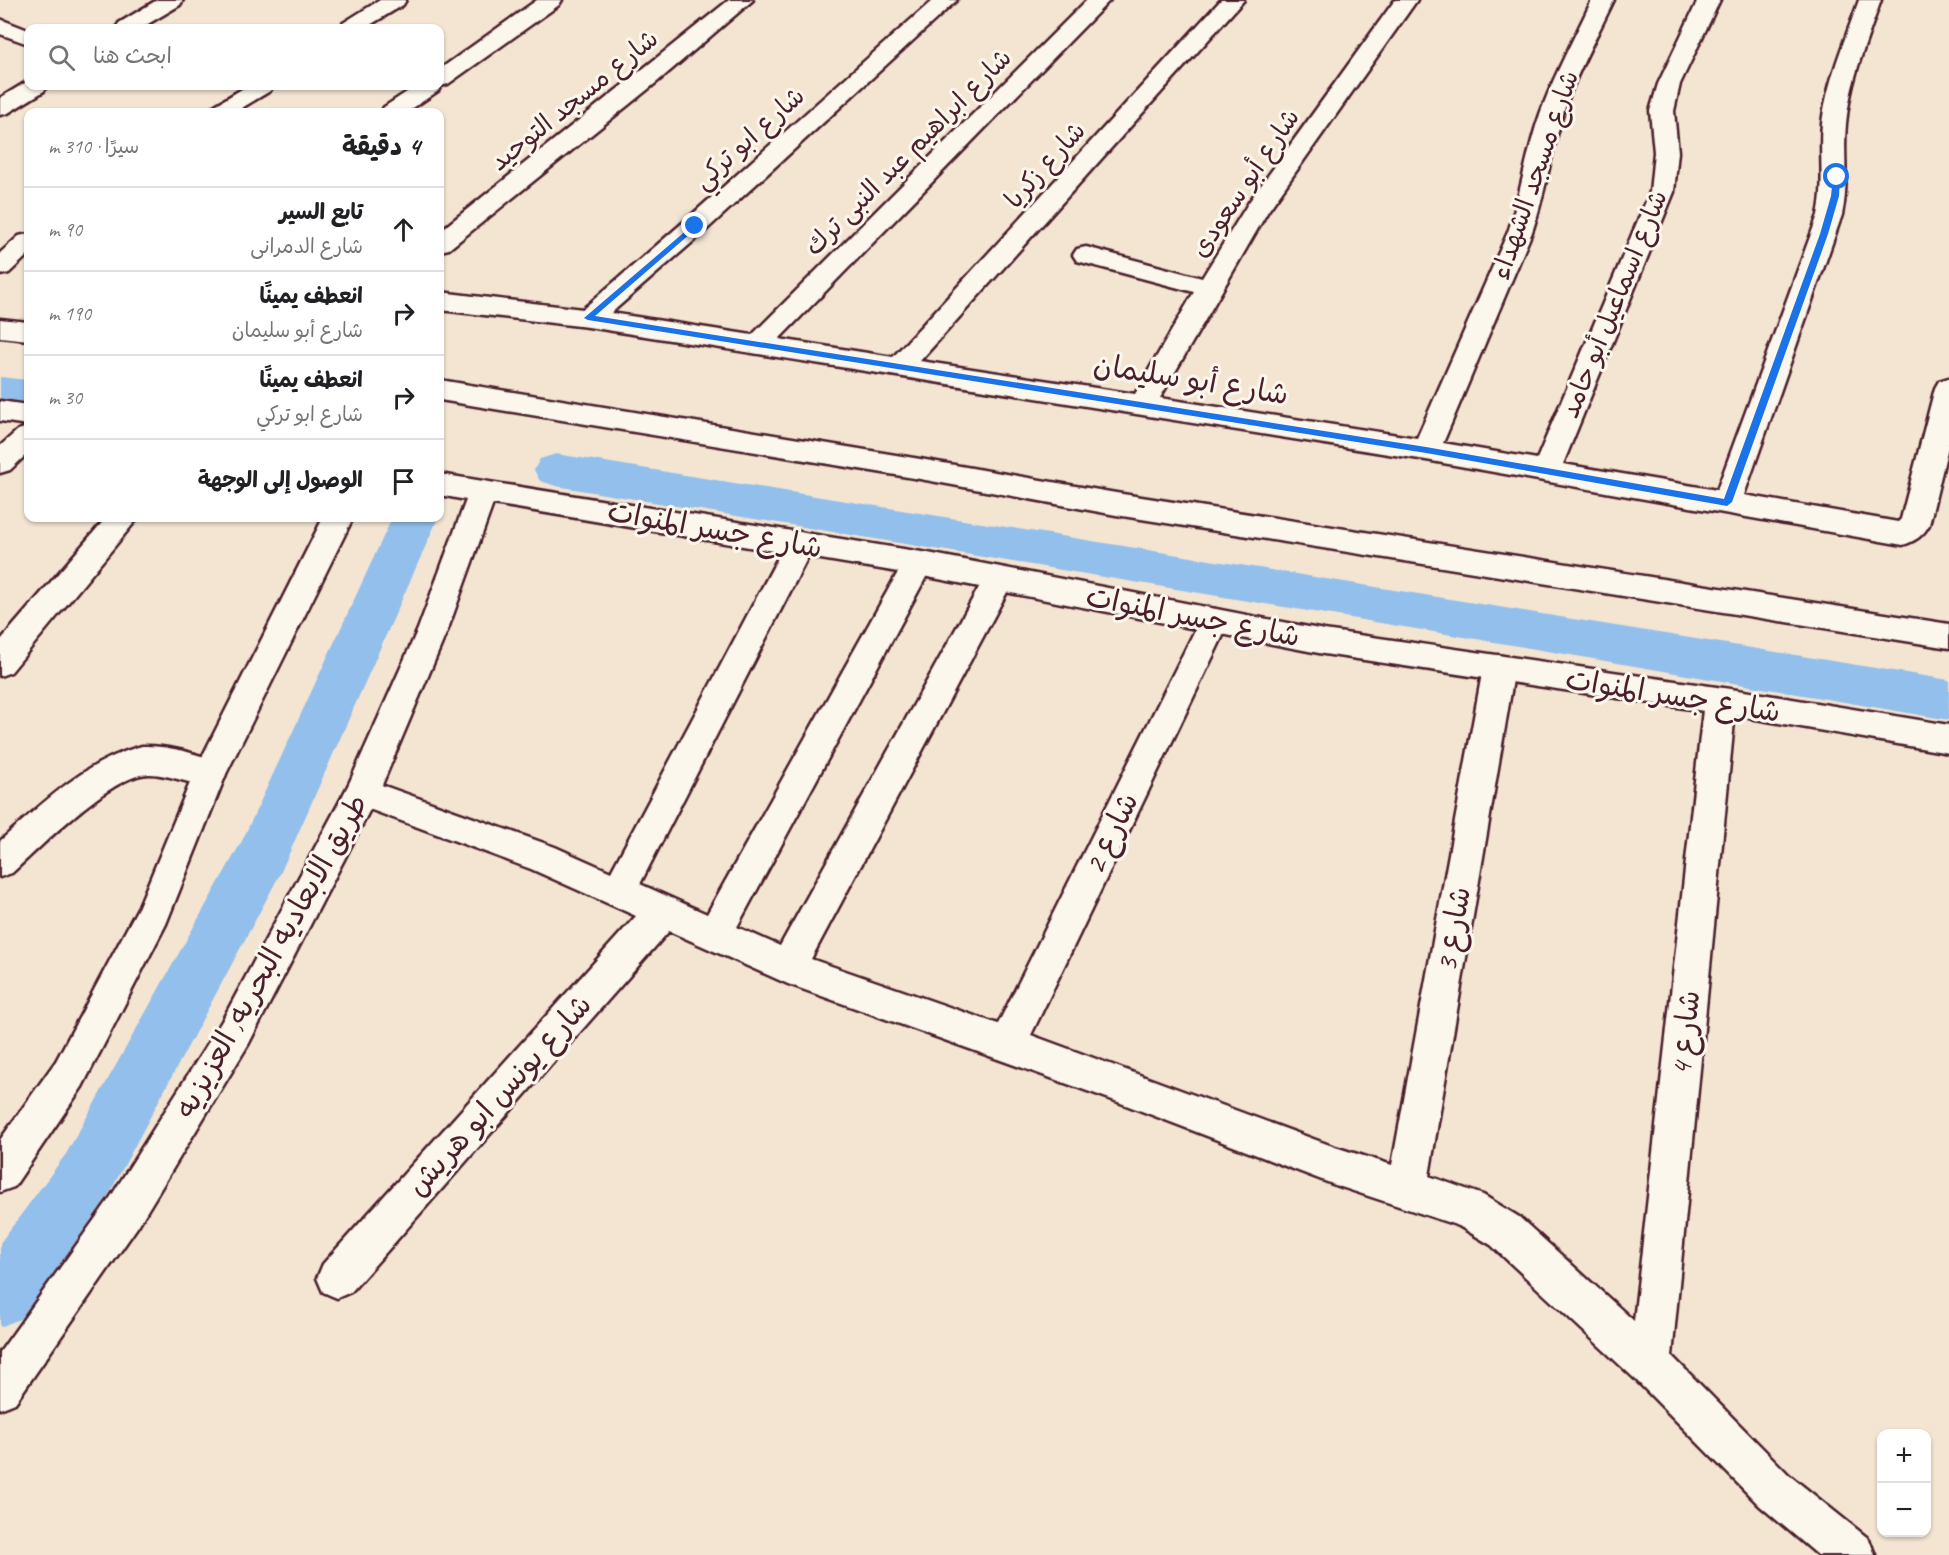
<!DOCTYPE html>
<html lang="ar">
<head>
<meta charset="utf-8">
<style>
  :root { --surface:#fff; --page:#f2f2f2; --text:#202124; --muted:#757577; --line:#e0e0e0 }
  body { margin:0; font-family:Caveat,"Playpen Sans Arabic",sans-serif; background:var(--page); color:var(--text); direction:rtl }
  .controls { position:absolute; right:18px; bottom:18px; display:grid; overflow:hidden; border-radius:12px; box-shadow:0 2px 4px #0004 }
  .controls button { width:54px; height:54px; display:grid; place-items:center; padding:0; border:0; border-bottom:2px solid var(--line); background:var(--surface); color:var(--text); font:30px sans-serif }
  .stop { position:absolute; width:18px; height:18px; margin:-14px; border:4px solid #1a73e8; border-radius:50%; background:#fff }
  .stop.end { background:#1a73e8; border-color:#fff; box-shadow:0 2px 6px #0008 }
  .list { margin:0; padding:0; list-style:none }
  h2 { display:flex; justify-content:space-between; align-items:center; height:78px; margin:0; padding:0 24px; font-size:26px }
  h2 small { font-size:20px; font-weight:400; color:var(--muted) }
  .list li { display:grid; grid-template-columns:39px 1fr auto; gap:18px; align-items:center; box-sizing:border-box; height:84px; padding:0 24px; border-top:2px solid var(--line) }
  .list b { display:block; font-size:22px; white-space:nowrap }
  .list p { margin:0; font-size:20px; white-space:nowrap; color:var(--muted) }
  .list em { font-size:20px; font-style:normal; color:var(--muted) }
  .icon { flex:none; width:33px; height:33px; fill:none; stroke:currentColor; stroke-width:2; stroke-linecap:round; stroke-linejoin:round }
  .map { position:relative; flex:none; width:1949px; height:1555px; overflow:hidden; direction:ltr }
  .search { position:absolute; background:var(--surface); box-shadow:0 2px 4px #0004; left:24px; top:24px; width:420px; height:66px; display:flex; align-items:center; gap:15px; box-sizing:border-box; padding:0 21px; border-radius:12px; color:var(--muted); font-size:22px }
  .panel { position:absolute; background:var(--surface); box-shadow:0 2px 4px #0004; left:24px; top:108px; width:420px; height:414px; border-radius:12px; direction:rtl }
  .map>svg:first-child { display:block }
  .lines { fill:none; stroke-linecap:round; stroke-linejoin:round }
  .canal { fill:#92bfeb; fill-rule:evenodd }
  .street-casing { stroke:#4a1f2b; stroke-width:5 }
  .secondary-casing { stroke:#4a1f2b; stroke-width:5 }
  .street { fill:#fbf7ec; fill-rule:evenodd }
  .secondary { fill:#fbf7ec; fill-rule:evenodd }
  .route { fill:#1a73e8 }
  .labels { text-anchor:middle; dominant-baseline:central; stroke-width:6; stroke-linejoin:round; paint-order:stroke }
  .far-street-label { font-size:26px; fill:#4a1f2b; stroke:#fbf7ec }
  .street-label { font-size:30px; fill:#4a1f2b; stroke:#fbf7ec }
</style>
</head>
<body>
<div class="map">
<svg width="1949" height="1555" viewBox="0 0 1949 1555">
  <rect width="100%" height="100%" fill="#f4e5d2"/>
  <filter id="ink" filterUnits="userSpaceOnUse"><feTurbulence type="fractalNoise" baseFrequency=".0167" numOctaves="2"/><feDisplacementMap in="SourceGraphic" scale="12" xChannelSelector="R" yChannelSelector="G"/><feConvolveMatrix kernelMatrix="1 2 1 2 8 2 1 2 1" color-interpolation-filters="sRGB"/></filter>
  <g filter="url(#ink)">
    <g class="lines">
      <path class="canal" d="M0,377l28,3v30l-28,-3z
        M556,454l1393,226v40l-431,-74 -962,-160 -16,-5 -6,-11 6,-11z
        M392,518h46l-158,356 -172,322 -86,122 -22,9v-84l66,-89 176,-313z"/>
      <g class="street-casing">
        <path id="street" d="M157,0h26l-3,5 -39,23h-25l3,-5z
          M380,0h26l-3,5 -38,23h-25l3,-5z
          M537,0h25l-3,5 -111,79 -7,2 -3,5 -31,21h-26l3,-5 32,-21h24v-17z
          M729,0h24l-96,82 -208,167 -9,2v-20z
          M933,0h24l-253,232 -93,81 141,22 335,-335h23l-331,339 114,18 328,-357h23l-324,361 215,33 59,-102 -117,-31 -4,-6 4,-6 9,-2 116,31 47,-76 146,-202h22l-149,211 -108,187 257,40 91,-206c12,-35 17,-71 28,-106 14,-44 37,-85 56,-126h22c-20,42 -44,84 -55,128 -10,35 -15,70 -27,104l-89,211 94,16 113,-267 4,-40 -4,-41 8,-27 40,-84h22l-40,84 -6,27 4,41 -4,40 -111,272 154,26 101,-275c7,-31 1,-61 4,-92 5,-42 23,-83 37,-123h22c-14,40 -31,81 -35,124 -3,31 3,60 -4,91l-98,280 154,27 3,-3 34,-131 4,-7 10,-3v65l-20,82c-6,11 -14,16 -26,20l-477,-85 -838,-133 -148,-17v-18l143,17 103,-89z
          M0,19l28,11v14l-28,-10z
          M28,81v5h19l-3,5 -36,22 -8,2v-17z
          M247,86h26l-3,5 -35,21h-26l3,-5z
          M28,234v21l-19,18 -9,2v-22l19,-17z
          M28,427v26l-18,17 -10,3v-27l18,-16z
          M106,518h32l-127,154 -11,4v-35z
          M800,532l10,3 5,8 -175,341 67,30 200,-358 11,-4 11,4 4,8 -196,363 43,19 208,-375 11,-4 11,4 4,8 -203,380 187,65 206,-412 11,-3 11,3 4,9 -199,414 304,112 57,18 91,-497 5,-9 11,-4 11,4 5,9 -86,508 54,19 36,22 115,104 70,-620 5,-9 11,-4 11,4 5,9 -64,655 117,119 80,64 6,16h-57l-59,-50 -124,-126 -144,-134 -32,-19 -124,-41 -217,-83 -330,-118 -119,-53 -318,361 -14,6 -14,-6 -6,-14 6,-14 313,-348 -105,-47 -181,-67 -5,-10 5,-10 12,-4 193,69 56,25 179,-337z
          M142,746c27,-1 55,8 80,17l4,10 -4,10c-23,8 -48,-9 -72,-9 -38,-1 -109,73 -138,99l-12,4v-36c43,-38 85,-80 142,-95z"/>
      </g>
      <g class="secondary-casing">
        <path id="secondary" d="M0,319l28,3v18l-28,-3z
          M440,380l480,79 196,34 833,131v24l-833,-133 -196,-36 -480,-79z
          M0,401l28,4v20l-28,-4z
          M440,474l488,79 396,77 420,61 205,34v28l-205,-36 -420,-63 -396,-77 -435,-73 -45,125 -69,163 -131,253 -110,181 -123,177 -15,6v-57l110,-154 112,-177 126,-235 70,-157 48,-129 -26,-5z
          M323,518h30l-127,256 -60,150 -84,163 -68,100 -14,5v-52l56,-79 83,-155 55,-133z"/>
      </g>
      <use href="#street" class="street"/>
      <use href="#secondary" class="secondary"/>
    </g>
  </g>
  <path class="route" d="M1837,175l3,2 -1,19 -11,38 -96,268 -5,4 -301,-53 -838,-133 -4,-2 111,-95 4,3 -1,1 -103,89 831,131 298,52 96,-265 11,-38 2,-19z"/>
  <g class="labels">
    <g class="far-street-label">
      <text transform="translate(574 100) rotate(-39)">شارع مسجد التوحيد</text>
      <text transform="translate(749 138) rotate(-42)">شارع ابو تركي</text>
      <text transform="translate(908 152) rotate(-45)">شارع ابراهيم عبد النبى ترك</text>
      <text transform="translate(1045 165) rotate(-48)">شارع زكريا</text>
      <text transform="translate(1535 175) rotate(-71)">شارع مسجد الشهداء</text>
      <text transform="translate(1245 183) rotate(-56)">شارع أبو سعودى</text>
      <text transform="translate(1614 304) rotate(-68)">شارع اسماعيل أبو حامد</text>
    </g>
    <g class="street-label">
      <text transform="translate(1191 379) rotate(9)">شارع أبو سليمان</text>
      <text transform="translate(715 529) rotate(10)">شارع جسر المنوات</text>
      <text transform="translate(1193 616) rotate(11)">شارع جسر المنوات</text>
      <text transform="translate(1673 695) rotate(9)">شارع جسر المنوات</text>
      <text transform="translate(1111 833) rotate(-64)">شارع 2</text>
      <text transform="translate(1453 929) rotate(-80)">شارع 3</text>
      <text transform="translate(271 956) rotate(-61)">طريق الابعاديه البحريه, العزيزيه</text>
      <text transform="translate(1685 1033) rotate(-84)">شارع 4</text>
      <text transform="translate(499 1095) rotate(-48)">شارع يونس ابو هريش</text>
    </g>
  </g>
</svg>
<div class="controls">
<button>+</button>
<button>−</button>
</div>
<div class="stop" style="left:1837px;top:177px"></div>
<div class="stop end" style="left:695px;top:226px"></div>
<div class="search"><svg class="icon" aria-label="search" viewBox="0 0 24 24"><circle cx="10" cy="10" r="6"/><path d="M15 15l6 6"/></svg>ابحث هنا</div>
<section class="panel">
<h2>4 دقيقة<small>سيرًا · 310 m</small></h2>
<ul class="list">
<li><svg class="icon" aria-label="ahead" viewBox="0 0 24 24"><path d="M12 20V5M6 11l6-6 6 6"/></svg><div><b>تابع السير</b><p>شارع الدمرانى</p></div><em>90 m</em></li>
<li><svg class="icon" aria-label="right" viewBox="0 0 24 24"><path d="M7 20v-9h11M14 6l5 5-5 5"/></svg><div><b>انعطف يمينًا</b><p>شارع أبو سليمان</p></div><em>190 m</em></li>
<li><svg class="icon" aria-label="right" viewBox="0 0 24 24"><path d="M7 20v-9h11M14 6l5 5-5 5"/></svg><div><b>انعطف يمينًا</b><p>شارع ابو تركي</p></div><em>30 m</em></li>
<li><svg class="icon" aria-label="arrive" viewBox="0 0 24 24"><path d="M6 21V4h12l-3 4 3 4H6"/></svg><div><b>الوصول إلى الوجهة</b></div></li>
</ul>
</section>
</div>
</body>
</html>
